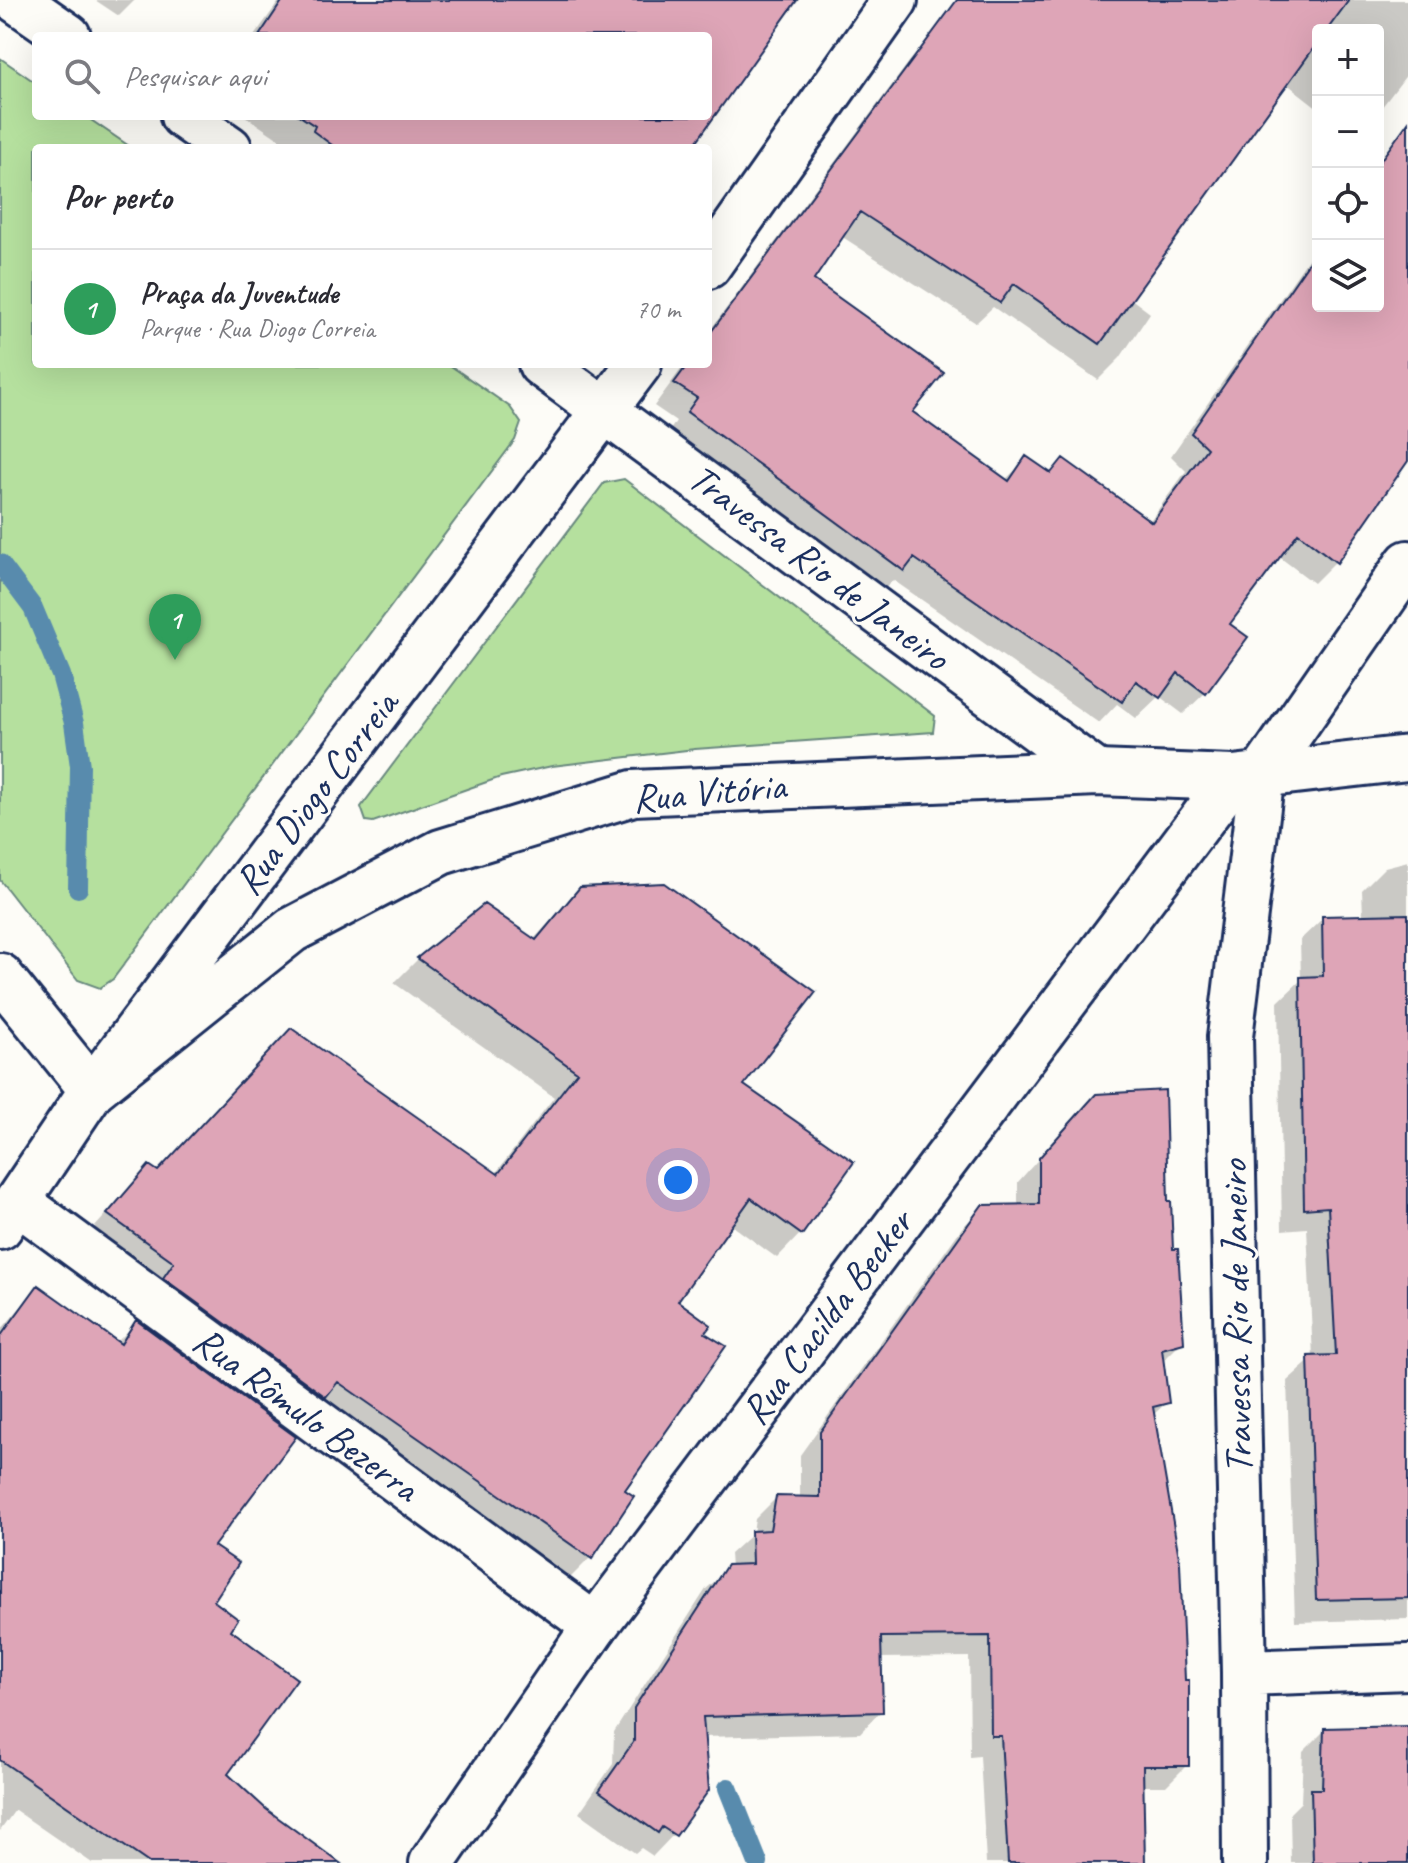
<!DOCTYPE html>
<html lang="pt">
<head>
<meta charset="utf-8">
<style>
  :root { --surface:#fff; --page:#f7f7f7; --text:#2b2b33; --muted:#7c7c81; --line:#e1e1e2; --accent:#ea580c }
  body { margin:0; font-family:Caveat,sans-serif; background:var(--page); color:var(--text) }
  .controls { position:absolute; right:24px; top:24px; display:grid; overflow:hidden; border-radius:8px; box-shadow:0 8px 32px #0002 }
  .controls button { width:72px; height:72px; display:grid; place-items:center; padding:0; border:0; border-bottom:2px solid var(--line); background:var(--surface); color:var(--text); font:40px sans-serif }
  .you { position:absolute; left:678px; top:1180px; width:28px; height:28px; margin:-20px; border:6px solid #fff; border-radius:50%; background:#1a73e8; box-shadow:0 0 0 12px #1a73e833 }
  .badge { display:grid; place-items:center; width:52px; height:52px; border-radius:50%; background:var(--accent); color:#fff; font-size:26px; font-weight:700 }
  .pin { position:absolute; translate:-50% -66px; filter:drop-shadow(0 2px 4px #0008) }
  .pin::after { content:''; position:absolute; top:42px; width:28px; height:24px; background:inherit; clip-path:polygon(0 0,100% 0,50% 100%) }
  .list { margin:0; padding:0; list-style:none }
  h2 { display:flex; justify-content:space-between; align-items:center; height:104px; margin:0; padding:0 32px; font-size:34px }
  h2 small { font-size:26px; font-weight:400; color:var(--muted) }
  .list li { display:grid; grid-template-columns:52px 1fr auto; gap:24px; align-items:center; box-sizing:border-box; height:120px; padding:0 32px; border-top:2px solid var(--line) }
  .list b { display:block; font-size:30px; white-space:nowrap }
  .list p { margin:0; font-size:26px; white-space:nowrap; color:var(--muted) }
  .list em { font-size:26px; font-style:normal; color:var(--muted) }
  .icon { flex:none; width:44px; height:44px; fill:none; stroke:currentColor; stroke-width:2; stroke-linecap:round; stroke-linejoin:round }
  .map { position:relative; flex:none; width:1408px; height:1863px; overflow:hidden }
  .search { position:absolute; background:var(--surface); box-shadow:0 8px 32px #0002; left:32px; top:32px; width:680px; height:88px; display:flex; align-items:center; gap:20px; box-sizing:border-box; padding:0 28px; border-radius:8px; color:var(--muted); font-size:30px }
  .panel { position:absolute; background:var(--surface); box-shadow:0 8px 32px #0002; left:32px; top:144px; width:680px; height:224px; border-radius:8px }
  .map>svg:first-child { display:block }
  .green { fill:#b5e09e; stroke:#68887e; stroke-width:2 }
  .shadow { fill:#0003 }
  .lines { fill:none; stroke-linecap:round; stroke-linejoin:round }
  .stream { stroke:#588bad; stroke-width:20 }
  .building { fill:#dea5b7; stroke:#1b2f5e; stroke-width:2 }
  .minor-casing { stroke:#1b2f5e; stroke-width:50 }
  .major-casing { stroke:#1b2f5e; stroke-width:50 }
  .minor { stroke:#fdfcf7; stroke-width:44 }
  .major { stroke:#fdfcf7; stroke-width:44 }
  .labels { text-anchor:middle; dominant-baseline:central; stroke-width:6; stroke-linejoin:round; paint-order:stroke }
  .street-label { font-size:40px; fill:#1b2f5e; stroke:#fdfcf7 }
</style>
</head>
<body>
<div class="map">
<svg width="1408" height="1863" viewBox="0 0 1408 1863">
  <rect width="100%" height="100%" fill="#fdfcf7"/>
  <filter id="ink" filterUnits="userSpaceOnUse"><feTurbulence type="fractalNoise" baseFrequency=".0125" numOctaves="2"/><feDisplacementMap in="SourceGraphic" scale="16" xChannelSelector="R" yChannelSelector="G"/><feConvolveMatrix kernelMatrix="1 2 1 2 8 2 1 2 1" color-interpolation-filters="sRGB"/></filter>
  <g filter="url(#ink)">
    <path class="green" d="M0,58l36,25v33h49l47,32h-96v216h412l62,43 11,16 -6,17 -402,539 -13,9 -22,-8 -78,-100z
      M624,479l311,237 -2,16 -238,17 -143,17 -51,11 -128,45 -7,-1 -5,-14 243,-324z"/>
    <path class="shadow" d="M95,0h40l-16,16z
      M280,0h519l-110,148h-397l-47,-32h463v-80h-454z
      M960,0h448v73l-30,39v-82h-60v78l-32,-25 -156,215 20,15 -30,45 -22,22 -105,-73 -17,16 -135,-87 -30,44 99,132 95,68 22,-21 22,15 14,-14 86,62 37,-51 -15,-15 147,-211v61h60v-146l24,-25 6,5v316l-73,106 -21,21 -36,-27 -51,68 -22,69 -22,21 -24,-18 -23,22 -19,-14 -18,19 -206,-143 -12,12 -214,-157 9,-14 -22,-15 31,-42h23v-31l201,-271z
      M1408,861v758l-113,3 -8,-241 26,-23 -6,-130 -25,2 -4,-228 23,-22 -1,-40 23,-22 40,-1 -1,-27 23,-23z
      M580,889l161,196 60,148 -24,25 -47,-34 -55,77 -53,190 -31,66 -24,24 -483,-342 65,-72 8,6 338,1 59,-77 -160,-114 24,-24 66,-52 49,33z
      M1096,1095l70,108 16,139 -20,20 5,40 -15,14 35,349 -21,21h-25l2,77h-157l-6,-107 -10,1 -1,-100 -89,1 1,53 -21,22 -158,4 -28,97 -21,22 -12,-8 -6,5 -56,-40 34,-49 1,-32 92,-143 25,-22 -1,-13 23,-21 2,-14 21,-21 24,1v-44l161,-226 22,-22h35v-25z
      M38,1287l78,56 20,-20 75,223v56l17,29 -3,143 39,36 73,53h-245l-77,-53 -15,21v-500z
      M1408,1727v136h-117l-1,-50 11,-11 2,-50 22,-22z"/>
    <g class="lines">
      <path class="stream" d="M0,564l33,44 28,67 13,48 6,43 -2,122
        M728,1788l30,75"/>
    </g>
    <path class="building" d="M283,0h514l-105,148h-356l-23,-17 2,-5 -15,-10h408v-80h-449z
      M957,0h392l-22,30h-9v12l-218,302 -86,-60 -14,19 -140,-91 -46,68 130,93 -31,39 96,69 17,-25 25,17 12,-15 89,64 55,-74 -16,-15 127,-184v57h60v-142l30,-42v339l-71,102 -39,-30 -68,91 18,13 -42,57 -28,-21 -18,25 -24,-17 -14,21 -208,-144 -10,13 -217,-159 10,-14 -23,-15 14,-19h20v-28z
      M664,883l152,109 -72,93 110,77 -52,73 -51,-37 -73,103 33,24 -6,8 21,13 -101,144 9,6 -42,63 -254,-177 -12,15 -163,-119 11,-16 -67,-48 42,-49 9,6 133,-143 207,146 79,-102 -160,-114 67,-54 52,36 44,-53z
      M1408,914v684l-92,2 -8,-244 28,-1 -8,-148 -24,2 -4,-232 23,-1 -1,-60z
      M1165,1090l3,111h3l2,48h5l6,94 -22,6 7,54 -16,4 27,156 5,117h4v86h-46l2,97h-137l-7,-127h-10l-1,-100 -109,1 2,75 -180,5 6,73 -33,46 -14,-9 -4,6 -59,-42 35,-50v-33l93,-143 25,-1 -1,-33 19,-1 6,-34 44,1v-65l162,-227 57,-1v-46l57,-64z
      M38,1285l83,59 15,-24 160,117 -82,109 25,17 -25,38 24,18 -7,11 66,49 -69,95 38,35 74,54h-191l-149,-103v-423z
      M1408,1726v137h-95l-2,-74h11l2,-61z"/>
    <g class="lines">
      <g class="minor-casing">
        <path id="minor" d="M16,0l52,36
          M183,116l46,32
          M708,266l187,-266
          M541,364l556,409
          M0,976l92,114 547,-726
          M18,1202l577,424
          M1244,1673l164,-6
          M1245,1863l-1,-190 -14,-636 32,-263 146,-211"/>
      </g>
      <g class="major-casing">
        <path id="major" d="M0,1227l92,-137 200,-160 149,-78 192,-59 464,-20 136,5 175,-20
          M432,1863l163,-237 638,-848"/>
      </g>
      <use href="#minor" class="minor"/>
      <use href="#major" class="major"/>
    </g>
  </g>
  <g class="labels">
    <g class="street-label">
      <text transform="translate(819 567) rotate(37)">Travessa Rio de Janeiro</text>
      <text transform="translate(709 792) rotate(-5)">Rua Vitória</text>
      <text transform="translate(316 793) rotate(-53)">Rua Diogo Correia</text>
      <text transform="translate(827 1317) rotate(-53)">Rua Cacilda Becker</text>
      <text transform="translate(1236 1317) rotate(-91)">Travessa Rio de Janeiro</text>
      <text transform="translate(306 1414) rotate(36)">Rua Rômulo Bezerra</text>
    </g>
  </g>
</svg>
<div class="controls">
<button>+</button>
<button>−</button>
<button><svg class="icon" aria-label="locate" viewBox="0 0 24 24"><circle cx="12" cy="12" r="6"/><path d="M12 2v4M12 18v4M2 12h4M18 12h4"/></svg></button>
<button><svg class="icon" aria-label="layers" viewBox="0 0 24 24"><path d="M12 4l9 5-9 5-9-5zM3 14l9 5 9-5"/></svg></button>
</div>
<div class="you"></div>
<div class="pin badge" style="left:175px;top:660px;background:#2e9e5b">1</div>
<div class="search"><svg class="icon" aria-label="search" viewBox="0 0 24 24"><circle cx="10" cy="10" r="6"/><path d="M15 15l6 6"/></svg>Pesquisar aqui</div>
<section class="panel">
<h2>Por perto<small></small></h2>
<ul class="list">
<li><span class="badge" style="background:#2e9e5b">1</span><div><b>Praça da Juventude</b><p>Parque · Rua Diogo Correia</p></div><em>70 m</em></li>
</ul>
</section>
</div>
</body>
</html>
